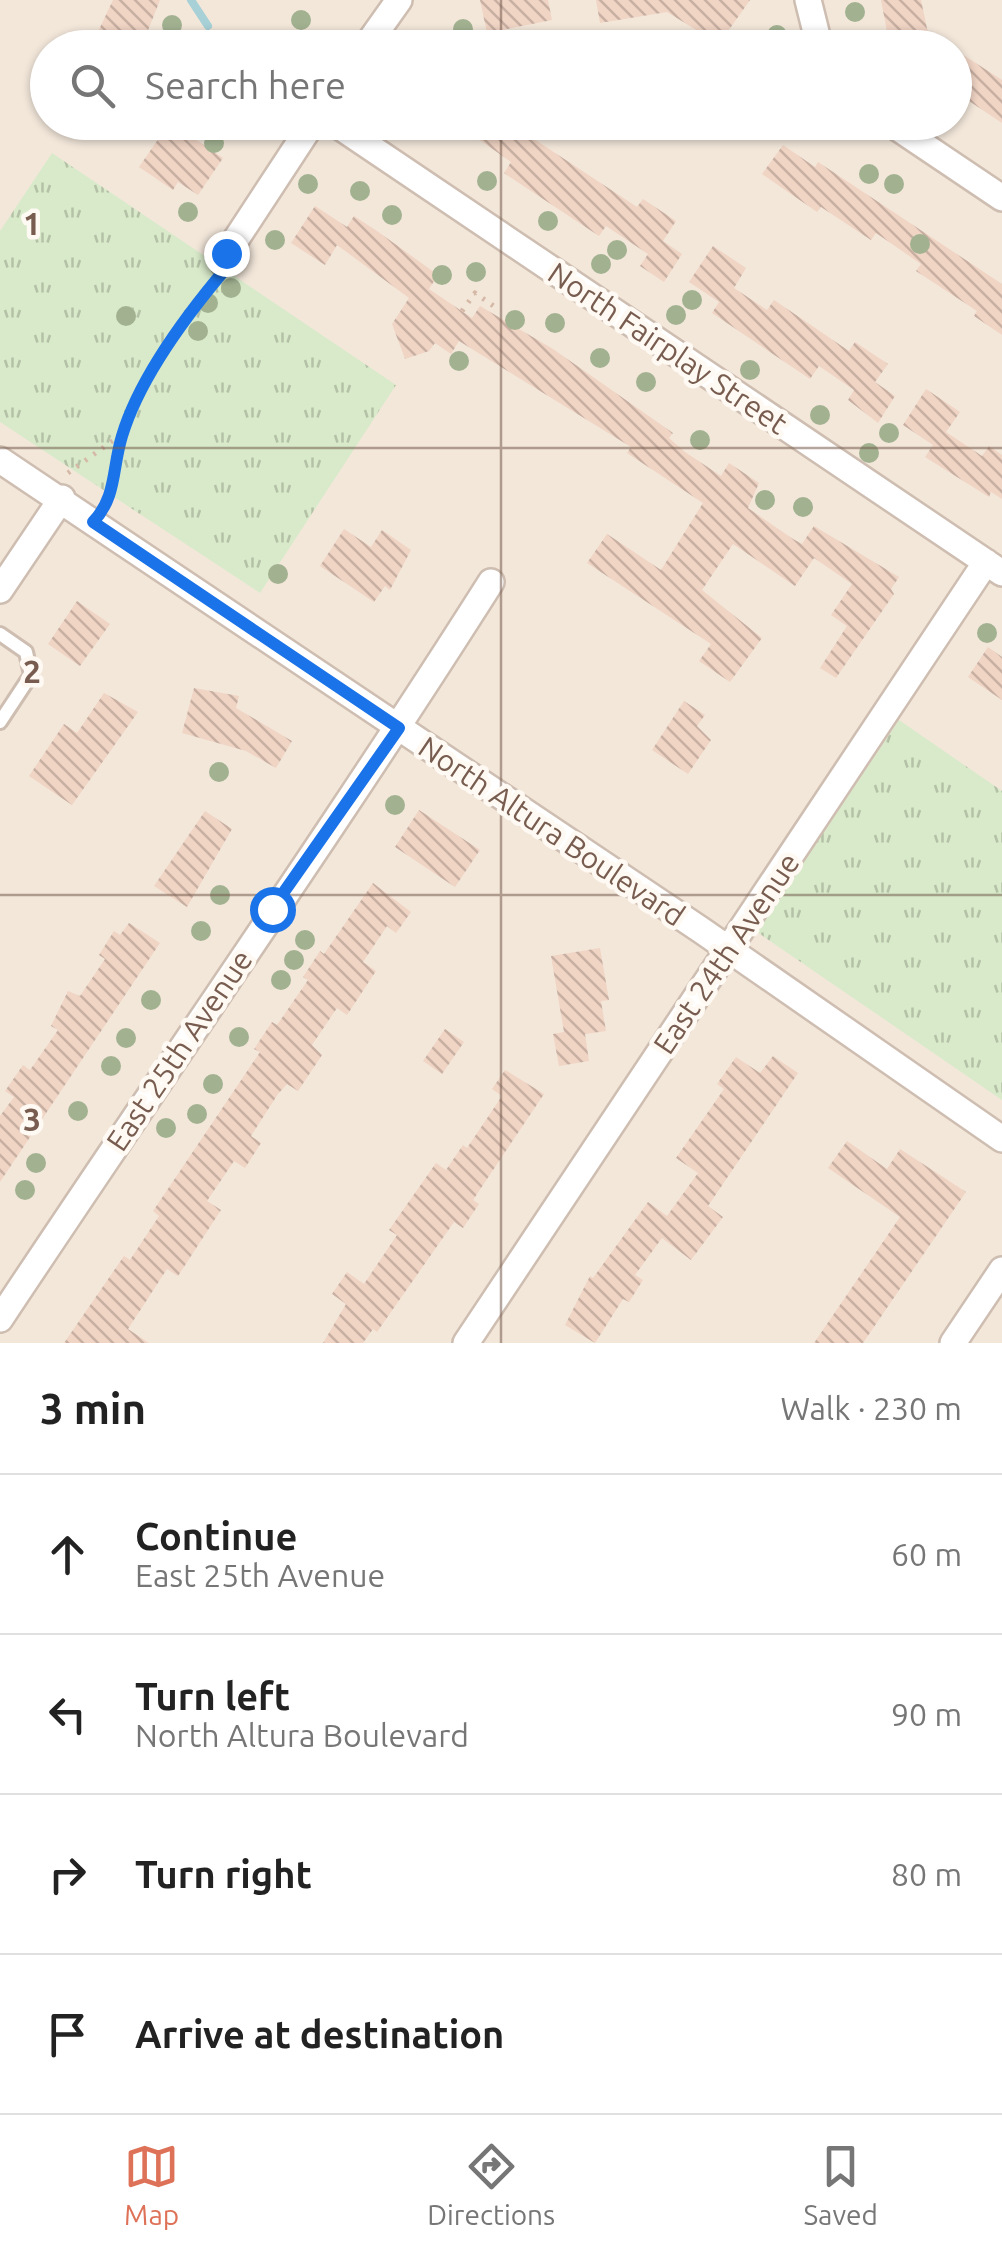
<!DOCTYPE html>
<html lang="en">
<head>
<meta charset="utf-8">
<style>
  :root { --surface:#fff; --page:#f6f6f6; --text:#222; --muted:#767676; --line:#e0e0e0; --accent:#de7258 }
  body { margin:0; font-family:Ubuntu,sans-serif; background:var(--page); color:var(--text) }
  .stop { position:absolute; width:30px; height:30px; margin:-22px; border:8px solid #1a73e8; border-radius:50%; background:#fff }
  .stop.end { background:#1a73e8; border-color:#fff; box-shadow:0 2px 10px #0008 }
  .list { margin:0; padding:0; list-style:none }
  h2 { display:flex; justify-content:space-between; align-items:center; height:130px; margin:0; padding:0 40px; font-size:42px }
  h2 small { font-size:32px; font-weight:400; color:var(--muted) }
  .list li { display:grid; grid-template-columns:65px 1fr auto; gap:30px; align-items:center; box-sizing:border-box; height:160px; padding:0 40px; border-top:2px solid var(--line) }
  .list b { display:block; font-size:38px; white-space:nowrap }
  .list p { margin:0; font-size:32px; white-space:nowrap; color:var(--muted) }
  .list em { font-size:32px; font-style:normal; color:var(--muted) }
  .icon { flex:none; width:55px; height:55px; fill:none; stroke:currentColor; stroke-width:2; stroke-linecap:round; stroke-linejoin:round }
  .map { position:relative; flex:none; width:1002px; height:1343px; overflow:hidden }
  .search { position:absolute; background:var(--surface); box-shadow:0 2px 8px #0004; left:30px; right:30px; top:30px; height:110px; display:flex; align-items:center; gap:25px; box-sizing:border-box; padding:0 35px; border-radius:55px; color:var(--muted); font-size:38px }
  .sheet { height:770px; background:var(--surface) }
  nav { display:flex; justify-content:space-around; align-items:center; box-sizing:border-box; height:140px; border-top:2px solid var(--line); background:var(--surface); font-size:28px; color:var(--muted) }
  nav a { display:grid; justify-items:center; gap:5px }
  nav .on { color:var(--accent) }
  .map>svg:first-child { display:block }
  .residential { fill:#f3e7da; fill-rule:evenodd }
  .grass { fill:url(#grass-tufts) }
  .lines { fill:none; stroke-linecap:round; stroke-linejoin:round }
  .stream { stroke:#a7d1d7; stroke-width:8 }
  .building { fill:url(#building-back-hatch) }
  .service-casing { stroke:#cebdb1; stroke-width:18 }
  .minor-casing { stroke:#cebdb1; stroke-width:30 }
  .path { stroke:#d6b8a7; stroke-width:5; stroke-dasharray:2.5 8; stroke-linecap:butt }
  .service { stroke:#fff; stroke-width:12 }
  .minor { stroke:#fff; stroke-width:25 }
  .tree { fill:#a2b291 }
  .route { stroke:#1a73e8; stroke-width:12 }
  .grid { fill:none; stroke:#775c4f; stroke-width:2.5; stroke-opacity:0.55 }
  .labels { text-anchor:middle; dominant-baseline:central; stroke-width:9; stroke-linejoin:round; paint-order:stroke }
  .street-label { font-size:30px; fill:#775c4f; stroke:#fef9f2 }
  .grid-label { font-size:32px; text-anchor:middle; font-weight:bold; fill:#775c4f; stroke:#fef9f2; stroke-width:9; stroke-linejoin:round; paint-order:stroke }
</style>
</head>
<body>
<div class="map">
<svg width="1002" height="1343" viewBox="0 0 1002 1343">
  <defs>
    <pattern id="grass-tufts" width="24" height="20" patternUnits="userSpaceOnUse" patternTransform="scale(2.5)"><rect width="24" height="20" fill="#d8eaca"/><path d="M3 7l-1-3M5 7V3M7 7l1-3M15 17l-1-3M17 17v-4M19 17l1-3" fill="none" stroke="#b4c1a6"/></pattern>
    <pattern id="building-back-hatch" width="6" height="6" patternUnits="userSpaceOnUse" patternTransform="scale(2.5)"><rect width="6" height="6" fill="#f0d4c4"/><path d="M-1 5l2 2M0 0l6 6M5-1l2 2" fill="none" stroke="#c7afa2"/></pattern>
  </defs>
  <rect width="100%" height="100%" fill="#fcf5ec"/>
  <path class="residential" d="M0,0h1002v1343h-1002zM48,48h906v74h-906z"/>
  <path class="grass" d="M52,153l344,232 -136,208 -260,-171v-191z
    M899,720l103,71v309l-245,-168z"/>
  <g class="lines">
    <path class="stream" d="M191,0l17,26"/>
  </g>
  <path class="building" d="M113,0h47l-19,48h-20l-25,-12z
    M480,0h68l4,20 -65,13z
    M596,0h154l-31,44 -52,-32 -67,11z
    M881,0h40l7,33 -39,9z
    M954,49l48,31v43l-48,-32z
    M170,122l53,36 -25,37 -20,-13 -5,8 -34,-23z
    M454,122h87l-10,15 106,70 6,-8 33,22 -13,20 19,13 -18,28 -24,-16 8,-12 -42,-28 -7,10 -95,-63 7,-11z
    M783,145l32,22 3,-5 184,122v51l-28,-19 3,-5 -61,-40 5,-7 -45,-31 -5,7 -50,-33 -4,5 -55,-38z
    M315,206l32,21 7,-11 23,15 61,44 -9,14 43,29 8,-12 73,43 120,84 -4,5 16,14 36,24 8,-13 30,20 -11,25 45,31 9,5 12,-18 85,51 -8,12 3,5 -58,84 -16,-10 27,-42 -16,-11 21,-31 -38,-26 -19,28 -62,-42 -31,46 60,48 -32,44 -31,-21 12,-17 -124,-81 20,-29 54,36 42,-67 -76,-50 4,-6 -172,-106 -8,13 -16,-11 -6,8 -24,8 -13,-35 17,-26 -72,-53 -12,20 -34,-22z
    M713,246l33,22 -12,20 33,22 7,-10 75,51 6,-9 33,22 -13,18 20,14 -17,27 -30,-23 6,-10 -35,-24 -9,13 -98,-66 7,-11 -30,-20z
    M926,389l34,23 -14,20 36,24 7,-10 13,9v44l-11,-7 -2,5 -64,-40 8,-12 -30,-20z
    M344,529l27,18 11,-17 29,20 -21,40 -5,-4 -11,16 -54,-36z
    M77,601l33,23 -30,42 -32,-22z
    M988,647l14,10v43l-34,-23z
    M194,688l45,8 -3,12 56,33 -16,27 -30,-17 -64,-18z
    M104,693l34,19 -66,93 -43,-29 35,-52 13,9z
    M684,701l21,14 -8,11 14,14 -23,34 -36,-24z
    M419,810l61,40 -25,37 -60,-40z
    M205,811l27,18 -45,78 -33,-21z
    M373,883l38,29 -15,21 -9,-7 -24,36 13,9 -29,44 -10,-7 -25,37 10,10 -24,36 -11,-7 -9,10 -27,42 10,7 -16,25 -11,-7 -27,40 14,9 -43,66 -11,-7 -39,60 21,14h-85l60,-87 6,4 29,-44 -6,-5 107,-159 -6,-3 18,-27 5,3 31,-45 -5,-3 17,-26 4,3z
    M129,923l31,20 -160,239v-66l14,-19 -9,-6 18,-26 7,5 28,-40 -7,-4 17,-35 12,5 25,-37 -6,-4 15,-24 6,4z
    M600,948l9,52 -8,1 5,30 -21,3 4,27 -30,5 -6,-32 11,-2 -13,-76z
    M445,1029l19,13 -22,32 -19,-13z
    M773,1056l25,17 -90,133 15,11 -32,43 -29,-22 -27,37 8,5 -14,22 -6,-3 -28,44 -30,-18 25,-49 3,2 55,-76 19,14 31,-43 -22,-15 48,-69 -7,-5 19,-27 24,16z
    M505,1070l39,24 -71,106 6,4 -16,24 -9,-6 -77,110 -4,-3 -10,14h-40l23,-39 -14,-10 15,-22 17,12 33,-49 -8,-5 47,-67 10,7 17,-25 4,3 35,-52 -10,-7z
    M847,1141l40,28 13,-20 66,43 -103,151h-49l86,-126 -72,-49z"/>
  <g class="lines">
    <g class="service-casing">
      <path id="service" d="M0,634l26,18 5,23 -31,47"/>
    </g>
    <g class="minor-casing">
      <path id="minor" d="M808,0l12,48
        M365,48l34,-48
        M333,122l669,451
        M889,122l113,76
        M227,253l86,-131
        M0,460l701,470 301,209
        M0,590l62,-92
        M0,1319c163,-246 333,-488 491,-737
        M466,1343l520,-781
        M953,1343l49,-73"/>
    </g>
    <path class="path" d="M462,311l13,-18 20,14
      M68,473l54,-39 47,-93 50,-65
      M109,505l13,-68"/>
    <use href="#service" class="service"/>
    <use href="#minor" class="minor"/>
  </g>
  <g class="tree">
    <circle cx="855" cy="12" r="10"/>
    <circle cx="301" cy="20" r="10"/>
    <circle cx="172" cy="25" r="10"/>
    <circle cx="463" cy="29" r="10"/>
    <circle cx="777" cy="35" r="10"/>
    <circle cx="214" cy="143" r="10"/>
    <circle cx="869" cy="174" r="10"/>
    <circle cx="487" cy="181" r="10"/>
    <circle cx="308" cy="184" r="10"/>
    <circle cx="894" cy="184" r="10"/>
    <circle cx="360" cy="191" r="10"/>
    <circle cx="188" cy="212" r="10"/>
    <circle cx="392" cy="215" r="10"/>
    <circle cx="548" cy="221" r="10"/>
    <circle cx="275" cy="240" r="10"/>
    <circle cx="920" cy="244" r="10"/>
    <circle cx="617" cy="250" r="10"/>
    <circle cx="601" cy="264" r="10"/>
    <circle cx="220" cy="267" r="10"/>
    <circle cx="476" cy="272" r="10"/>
    <circle cx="442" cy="275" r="10"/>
    <circle cx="231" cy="288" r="10"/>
    <circle cx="692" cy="300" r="10"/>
    <circle cx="208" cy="303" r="10"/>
    <circle cx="676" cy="315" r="10"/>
    <circle cx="126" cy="316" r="10"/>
    <circle cx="515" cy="320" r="10"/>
    <circle cx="555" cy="323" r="10"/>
    <circle cx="198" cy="331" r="10"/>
    <circle cx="600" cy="358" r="10"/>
    <circle cx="459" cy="361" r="10"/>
    <circle cx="750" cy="370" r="10"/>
    <circle cx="646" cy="382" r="10"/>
    <circle cx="820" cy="415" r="10"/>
    <circle cx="889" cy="433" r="10"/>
    <circle cx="700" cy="440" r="10"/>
    <circle cx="869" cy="453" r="10"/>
    <circle cx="765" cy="500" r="10"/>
    <circle cx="803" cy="507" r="10"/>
    <circle cx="278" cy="574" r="10"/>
    <circle cx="987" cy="633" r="10"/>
    <circle cx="219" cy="772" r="10"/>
    <circle cx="395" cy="805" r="10"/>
    <circle cx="220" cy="895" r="10"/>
    <circle cx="201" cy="931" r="10"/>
    <circle cx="305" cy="940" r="10"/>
    <circle cx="294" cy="960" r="10"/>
    <circle cx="281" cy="980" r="10"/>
    <circle cx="151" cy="1000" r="10"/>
    <circle cx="239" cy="1037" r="10"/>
    <circle cx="126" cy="1038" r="10"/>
    <circle cx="111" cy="1066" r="10"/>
    <circle cx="213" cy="1084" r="10"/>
    <circle cx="78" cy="1111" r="10"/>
    <circle cx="197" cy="1114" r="10"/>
    <circle cx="166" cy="1128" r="10"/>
    <circle cx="36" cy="1163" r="10"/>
    <circle cx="25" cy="1190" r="10"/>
  </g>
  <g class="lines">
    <path class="route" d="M226,253l2,13c-40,47 -88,110 -106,170 -10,32 -5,61 -29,86l306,206 -127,181"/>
  </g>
  <path class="grid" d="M501,0v48M501,122v1221M0,448h1002M0,895h1002"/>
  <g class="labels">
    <g class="street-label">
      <text transform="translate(668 348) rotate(34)">North Fairplay Street</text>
      <text transform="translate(552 831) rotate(34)">North Altura Boulevard</text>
      <text transform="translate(726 953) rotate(-56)">East 24th Avenue</text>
      <text transform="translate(179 1050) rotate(-56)">East 25th Avenue</text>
    </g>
  </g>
  <g class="grid-label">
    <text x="32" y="235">1</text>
    <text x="32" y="683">2</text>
    <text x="32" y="1131">3</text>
  </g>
</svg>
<div class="stop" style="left:272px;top:909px"></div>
<div class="stop end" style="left:226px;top:253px"></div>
<div class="search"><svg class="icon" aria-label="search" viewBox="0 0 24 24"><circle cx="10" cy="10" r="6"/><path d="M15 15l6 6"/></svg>Search here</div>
</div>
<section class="sheet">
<h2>3 min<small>Walk · 230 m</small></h2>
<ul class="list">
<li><svg class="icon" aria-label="ahead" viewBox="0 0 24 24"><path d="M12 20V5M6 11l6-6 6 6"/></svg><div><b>Continue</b><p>East 25th Avenue</p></div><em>60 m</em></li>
<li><svg class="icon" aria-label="left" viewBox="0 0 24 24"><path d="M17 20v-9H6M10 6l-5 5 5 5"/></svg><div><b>Turn left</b><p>North Altura Boulevard</p></div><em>90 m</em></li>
<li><svg class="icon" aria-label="right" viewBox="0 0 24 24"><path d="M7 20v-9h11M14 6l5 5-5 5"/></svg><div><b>Turn right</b></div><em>80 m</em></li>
<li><svg class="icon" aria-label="arrive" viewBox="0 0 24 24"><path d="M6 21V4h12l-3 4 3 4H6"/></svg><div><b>Arrive at destination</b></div></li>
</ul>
</section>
<nav>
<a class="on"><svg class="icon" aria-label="map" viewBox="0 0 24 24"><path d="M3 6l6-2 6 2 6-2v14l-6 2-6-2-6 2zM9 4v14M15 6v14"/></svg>Map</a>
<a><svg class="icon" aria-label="directions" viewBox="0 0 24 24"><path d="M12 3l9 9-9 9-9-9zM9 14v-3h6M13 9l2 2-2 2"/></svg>Directions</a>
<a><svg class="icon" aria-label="saved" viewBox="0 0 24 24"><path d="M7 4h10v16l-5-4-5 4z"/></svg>Saved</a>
</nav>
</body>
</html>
